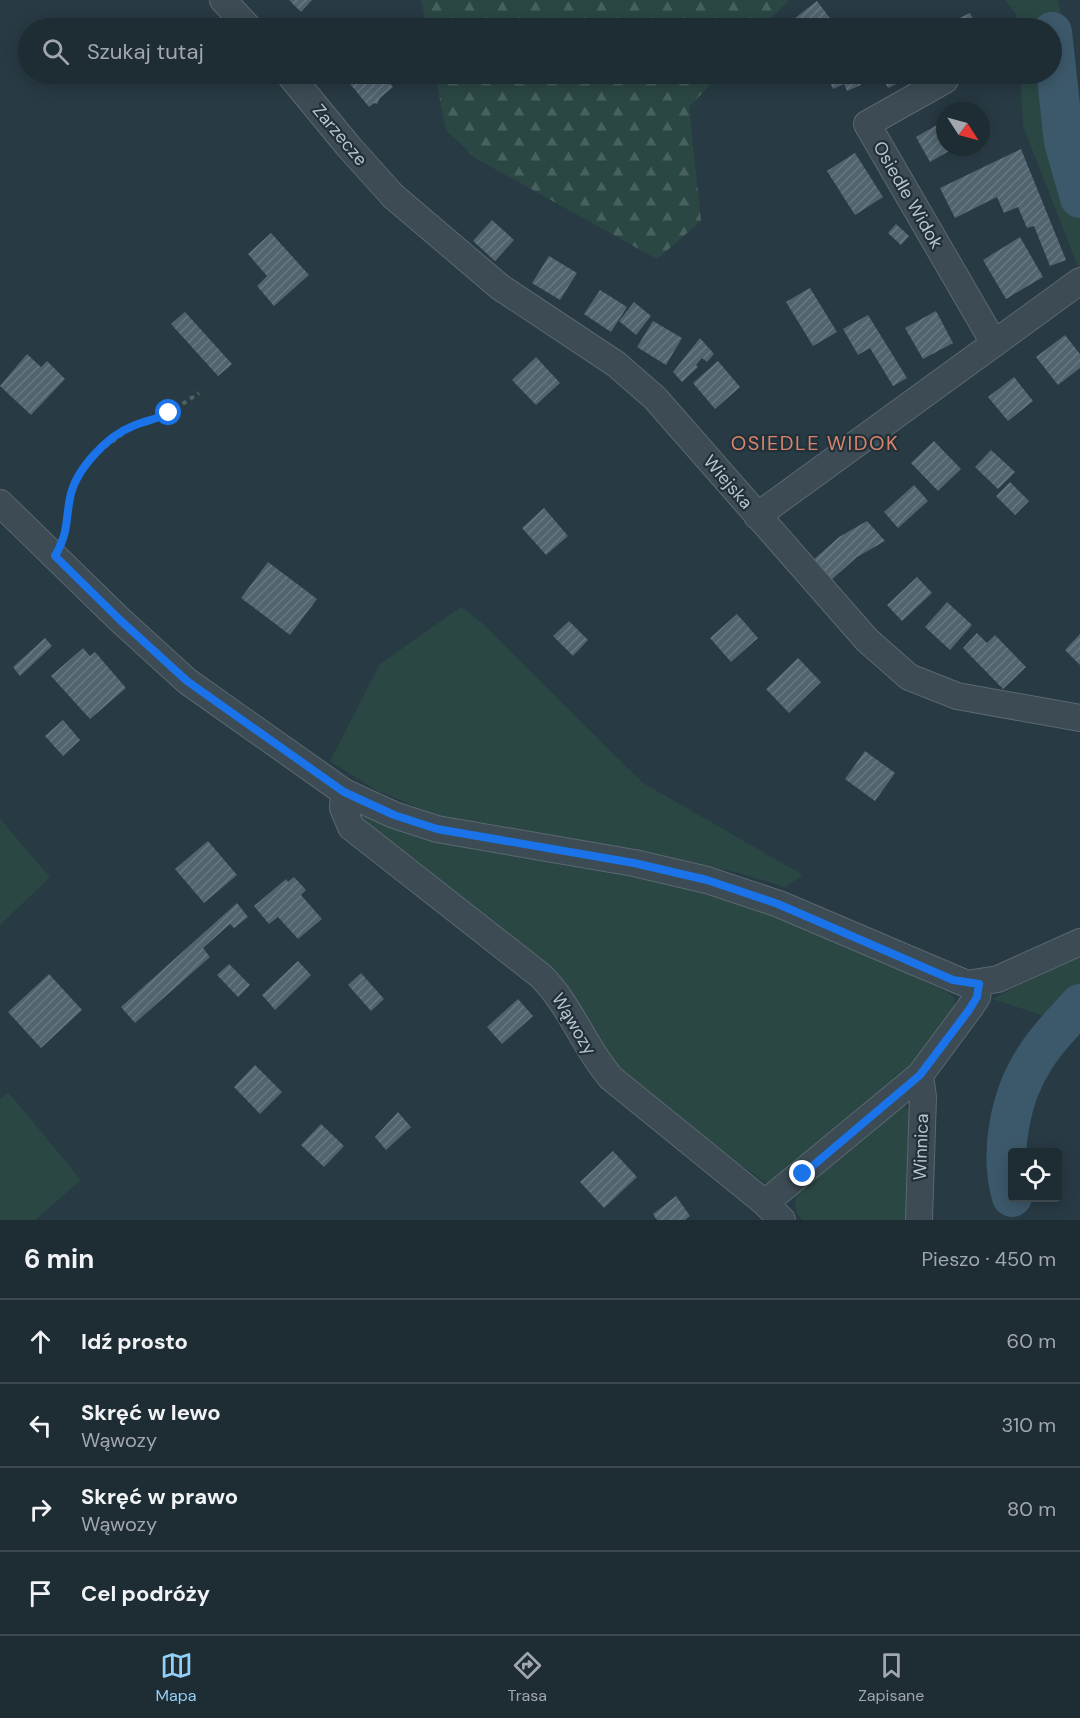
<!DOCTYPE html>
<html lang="pl">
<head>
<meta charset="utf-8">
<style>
  :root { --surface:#1e2c33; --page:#2b383f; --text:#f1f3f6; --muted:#a1a7ac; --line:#3c484e; --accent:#94cff8 }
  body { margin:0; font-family:"DM Sans",sans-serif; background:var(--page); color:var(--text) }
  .controls { position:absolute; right:18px; bottom:18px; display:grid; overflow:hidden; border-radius:6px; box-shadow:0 3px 15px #0003 }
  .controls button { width:54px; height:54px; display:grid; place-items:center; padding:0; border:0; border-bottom:2px solid var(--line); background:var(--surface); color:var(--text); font:30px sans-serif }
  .compass { position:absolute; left:936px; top:102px; width:54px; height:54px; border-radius:50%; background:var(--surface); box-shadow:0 3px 15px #0003; rotate:126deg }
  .stop { position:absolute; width:18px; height:18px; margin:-14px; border:4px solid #1a73e8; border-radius:50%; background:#fff }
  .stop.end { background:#1a73e8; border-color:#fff; box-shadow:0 2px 6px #0008 }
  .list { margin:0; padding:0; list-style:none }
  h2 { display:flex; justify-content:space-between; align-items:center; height:78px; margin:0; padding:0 24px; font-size:26px }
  h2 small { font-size:20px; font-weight:400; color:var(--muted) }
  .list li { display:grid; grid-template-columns:39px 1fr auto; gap:18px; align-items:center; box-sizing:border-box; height:84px; padding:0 24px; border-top:2px solid var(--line) }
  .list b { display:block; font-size:22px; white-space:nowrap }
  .list p { margin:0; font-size:20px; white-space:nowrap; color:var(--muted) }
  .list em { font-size:20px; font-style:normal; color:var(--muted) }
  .icon { flex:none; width:33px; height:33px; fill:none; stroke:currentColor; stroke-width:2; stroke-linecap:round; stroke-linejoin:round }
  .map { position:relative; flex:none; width:1080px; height:1220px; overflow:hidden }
  .search { position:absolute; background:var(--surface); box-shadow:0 3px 15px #0003; left:18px; right:18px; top:18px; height:66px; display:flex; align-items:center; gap:15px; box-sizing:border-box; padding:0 21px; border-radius:33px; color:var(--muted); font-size:22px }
  .sheet { height:414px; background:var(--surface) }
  nav { display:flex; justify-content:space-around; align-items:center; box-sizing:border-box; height:84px; border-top:2px solid var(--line); background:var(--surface); font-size:16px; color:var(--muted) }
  nav a { display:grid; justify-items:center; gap:3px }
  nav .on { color:var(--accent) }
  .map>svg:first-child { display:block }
  .grass { fill:#2b4744 }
  .forest { fill:url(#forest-firs) }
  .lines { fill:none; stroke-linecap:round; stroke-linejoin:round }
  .river { stroke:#3c596b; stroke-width:40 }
  .building { fill:url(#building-hatch) }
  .minor-casing { stroke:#5b6871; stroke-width:28 }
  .path { stroke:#4a6361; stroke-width:4; stroke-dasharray:4.5 4.5; stroke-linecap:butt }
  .minor { stroke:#3c4b54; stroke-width:26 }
  .route { stroke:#1a73e8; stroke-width:8 }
  .labels { text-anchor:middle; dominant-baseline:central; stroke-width:4.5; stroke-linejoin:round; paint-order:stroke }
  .street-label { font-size:18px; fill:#bac5cd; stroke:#213039 }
  .neighbourhood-label { font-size:20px; letter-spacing:1.5px; fill:#d7846b; stroke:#213039 }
</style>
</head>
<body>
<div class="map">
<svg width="1080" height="1220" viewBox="0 0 1080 1220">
  <defs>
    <pattern id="forest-firs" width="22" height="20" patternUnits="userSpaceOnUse" patternTransform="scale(1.5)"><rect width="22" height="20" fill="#2b4744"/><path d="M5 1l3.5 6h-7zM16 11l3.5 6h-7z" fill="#48605e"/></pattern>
    <pattern id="building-hatch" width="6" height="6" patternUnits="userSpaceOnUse" patternTransform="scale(1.5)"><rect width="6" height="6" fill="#51646f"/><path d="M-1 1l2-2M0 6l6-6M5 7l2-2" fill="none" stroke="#687982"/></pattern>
  </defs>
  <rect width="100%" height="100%" fill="#283a44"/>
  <path class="grass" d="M1005,0h53l22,116v156l-57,-146 -3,-52h32v-46h-35l-1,-14z
    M461,607l20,15 162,161 160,92 -18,12 -46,-14 -82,-17 -211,-37 -70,-29 -46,-29 50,-97z
    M360,811l325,74 103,33 161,75 5,4 2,12 -34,48 -147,126h-9l-132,-96 -43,-51 -232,-213 -2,-10z
    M0,819l50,58 -50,48z
    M1080,955v72l-88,-28z
    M8,1092l73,88 -46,40h-35v-120z
    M903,1106l9,6v108h-109c-9,-7 -10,-18 -5,-28z"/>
  <path class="forest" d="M421,0h368l-27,28h-335z
    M435,74h285l-31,33 12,114 -44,38 -182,-101 -29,-28z"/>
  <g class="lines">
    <path class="river" d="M1052,32l12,110 16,56
      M1012,1197c-13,-44 -2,-101 23,-139 12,-20 30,-37 45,-54"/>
  </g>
  <path class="building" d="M289,0h23l-11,12z
    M817,1l18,24 -5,3h-27l-8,-10z
    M970,13l7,15h-39z
    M342,74h40l11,13 -13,11 -3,6 -3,-1 -5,4z
    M826,74h29l6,11 -14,6 -3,-7 -11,5z
    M880,74h32l1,2 -25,12z
    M942,122l3,5v20h11l-26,15 -14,-25z
    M1021,149l45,111 -16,6 -16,-40 -7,2 -9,-21 -14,6 -7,-16 -42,21 -15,-30z
    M855,153l28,44 -28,18 -28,-44z
    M492,220l22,20 -19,21 -22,-20z
    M896,224l13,12 -8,9 -13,-12z
    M271,233l38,42 -35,31 -17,-20 10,-10 -19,-22z
    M1020,237l23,40 -37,22 -23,-39z
    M549,256l28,17 -17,27 -28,-17z
    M810,288l27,44 -24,14 -27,-44z
    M600,290l27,17 -16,25 -27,-18z
    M634,302l17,14 -15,19 -17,-14z
    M936,311l17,32 -30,16 -18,-31z
    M185,312l47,52 -14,12 -47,-52z
    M868,315l39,63 -14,8 -23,-38 -12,7 -15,-26z
    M653,321l29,17 -16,27 -29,-18z
    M1065,335l15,19v14l-22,17 -22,-28z
    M700,338l14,16 -7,8 -5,-4 -6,7 2,2 -16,15 -9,-10z
    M27,354l14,13 6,-6 18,18 -34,36 -31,-29z
    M536,357l24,26 -24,22 -24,-25z
    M718,361l22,26 -25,22 -22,-26z
    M1014,377l19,24 -25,20 -20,-24z
    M934,441l27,28 -23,22 -27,-28z
    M991,450l24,22 -17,17 -23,-22z
    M1010,482l19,19 -14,14 -19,-19z
    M914,485l14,16 -30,27 -14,-16z
    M544,508l24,28 -22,19 -24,-27z
    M867,521l18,20 -28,16 -28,25 -18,-20 28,-25z
    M268,562l49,37 -27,36 -49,-37z
    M917,577l15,16 -30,28 -15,-16z
    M947,602l25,23 -22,25 -25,-23z
    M737,614l21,24 -27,24 -21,-24z
    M569,621l19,19 -15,16 -20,-20z
    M977,633l10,10 8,-8 31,32 -23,22 -40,-41z
    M1080,634v31l-15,-15z
    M45,638l7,8 -32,30 -7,-9z
    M83,648l7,8 5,-4 31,36 -36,31 -39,-43z
    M798,658l23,24 -32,31 -23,-24z
    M63,720l17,20 -17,16 -18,-20z
    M865,751l30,22 -20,28 -30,-22z
    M208,841l29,34 -33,28 -29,-34z
    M294,877l12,13 -5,5 21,24 -24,20 -20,-22 -9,7 -15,-18 32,-27 2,3z
    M237,903l11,14 -14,11 -4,-4 -27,24 7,9 -75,66 -14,-16z
    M298,961l13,14 -36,35 -13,-15z
    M229,964l21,21 -12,12 -21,-22z
    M361,973l23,26 -13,12 -23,-26z
    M49,974l33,36 -41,38 -33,-36z
    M518,999l15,17 -31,28 -15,-17z
    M255,1065l27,27 -22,22 -26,-27z
    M398,1112l13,15 -25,23 -11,-13z
    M321,1124l23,22 -20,21 -23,-22z
    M613,1151l24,26 -33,31 -24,-26z
    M676,1196l14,20 -5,4h-28l-4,-6z"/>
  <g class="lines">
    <g class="minor-casing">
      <path id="minor" d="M223,0l26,28
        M289,74l60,73 44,49 107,91 116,77 39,34 212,242 42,37 48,19 123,22
        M945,80l-78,44 127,219
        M0,503l119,116 68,62 157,111 50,23 43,14 197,34 73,17 72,24 188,80 31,-5 82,-37
        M757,516l323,-235
        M344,792l-1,16 8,19 190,149c30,30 43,71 70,102l154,125 17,17
        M765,1203l155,-128 49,-66 8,-12 2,-13
        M919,1220l4,-123 -3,-22"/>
    </g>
    <path class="path" d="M66,534l4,-37 7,-18 20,-26 36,-27 36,-13 30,-20"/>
    <use href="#minor" class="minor"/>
  </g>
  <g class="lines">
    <path class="route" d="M169,413c-12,6 -24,8 -36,13 -26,10 -58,44 -63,72 -5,25 -1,33 -15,58l64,63 68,62 157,111 50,23 43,14 197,34 73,17 71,24 175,76 26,4 -2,13 -8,13 -49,65 -117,99"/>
  </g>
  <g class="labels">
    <g class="street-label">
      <text transform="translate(340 135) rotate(50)">Zarzecze</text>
      <text transform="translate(908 195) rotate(60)">Osiedle Widok</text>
      <text transform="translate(728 482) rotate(49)">Wiejska</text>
      <text transform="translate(574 1024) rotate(59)">Wąwozy</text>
      <text transform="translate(921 1147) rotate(-88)">Winnica</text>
    </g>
    <g class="neighbourhood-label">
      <text x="815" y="443">OSIEDLE WIDOK</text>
    </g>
  </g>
</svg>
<div class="controls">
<button><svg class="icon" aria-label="locate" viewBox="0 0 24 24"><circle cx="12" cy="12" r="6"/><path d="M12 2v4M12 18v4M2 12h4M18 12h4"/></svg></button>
</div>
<svg class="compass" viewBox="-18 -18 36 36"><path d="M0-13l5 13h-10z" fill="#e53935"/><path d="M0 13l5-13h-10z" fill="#a1a7ac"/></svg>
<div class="stop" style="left:169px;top:413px"></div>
<div class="stop end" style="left:803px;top:1174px"></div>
<div class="search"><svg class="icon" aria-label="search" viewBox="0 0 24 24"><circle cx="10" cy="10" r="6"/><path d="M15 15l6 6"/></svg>Szukaj tutaj</div>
</div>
<section class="sheet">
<h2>6 min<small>Pieszo · 450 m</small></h2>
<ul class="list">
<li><svg class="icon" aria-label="ahead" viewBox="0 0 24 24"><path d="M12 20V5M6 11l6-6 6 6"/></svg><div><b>Idź prosto</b></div><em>60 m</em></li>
<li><svg class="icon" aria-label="left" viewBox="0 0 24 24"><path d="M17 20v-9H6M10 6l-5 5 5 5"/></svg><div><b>Skręć w lewo</b><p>Wąwozy</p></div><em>310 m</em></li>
<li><svg class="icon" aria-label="right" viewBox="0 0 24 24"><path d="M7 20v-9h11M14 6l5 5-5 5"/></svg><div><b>Skręć w prawo</b><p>Wąwozy</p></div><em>80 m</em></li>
<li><svg class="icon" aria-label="arrive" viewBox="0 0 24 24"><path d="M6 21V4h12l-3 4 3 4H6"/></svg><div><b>Cel podróży</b></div></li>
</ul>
</section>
<nav>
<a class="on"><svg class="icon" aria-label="map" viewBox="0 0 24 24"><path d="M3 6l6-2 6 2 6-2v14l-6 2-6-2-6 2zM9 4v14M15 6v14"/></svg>Mapa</a>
<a><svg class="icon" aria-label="directions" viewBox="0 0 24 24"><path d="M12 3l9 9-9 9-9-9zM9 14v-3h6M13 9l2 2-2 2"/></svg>Trasa</a>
<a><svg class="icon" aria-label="saved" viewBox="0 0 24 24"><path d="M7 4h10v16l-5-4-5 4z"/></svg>Zapisane</a>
</nav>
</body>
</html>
